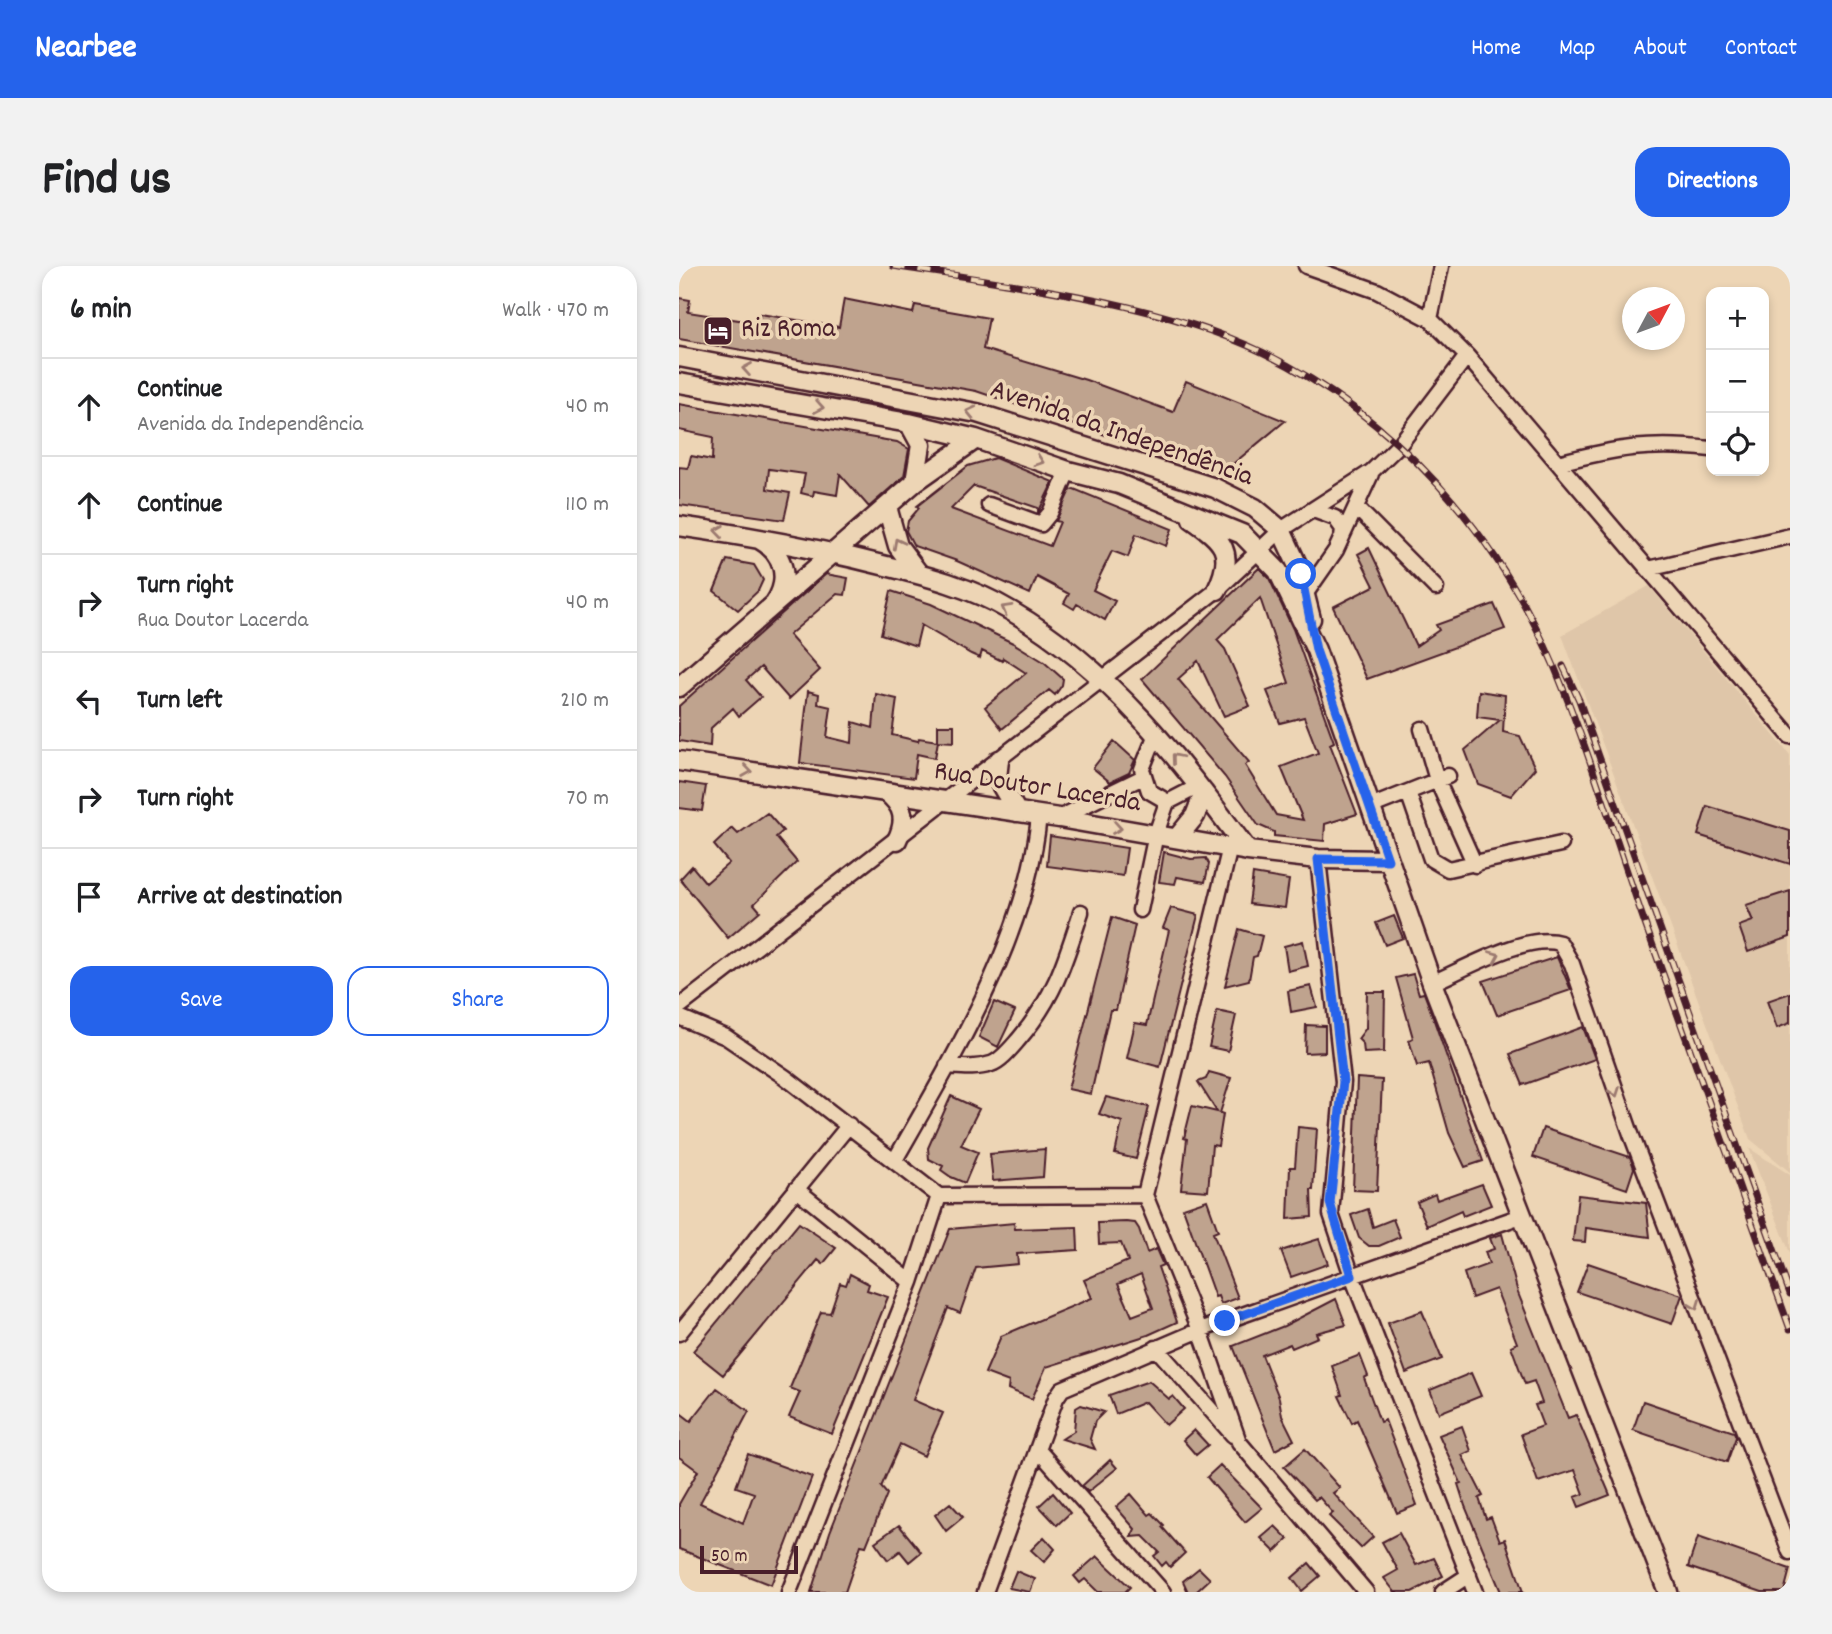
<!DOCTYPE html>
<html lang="en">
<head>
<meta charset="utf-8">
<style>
  :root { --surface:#fff; --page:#f2f2f2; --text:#202124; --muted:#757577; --line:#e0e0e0; --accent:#2563eb }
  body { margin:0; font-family:Dekko,sans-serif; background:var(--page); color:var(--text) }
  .controls { position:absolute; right:21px; top:21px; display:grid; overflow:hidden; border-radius:14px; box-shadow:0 4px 10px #0003 }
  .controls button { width:63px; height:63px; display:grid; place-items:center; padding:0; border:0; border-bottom:2px solid var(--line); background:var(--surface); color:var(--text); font:35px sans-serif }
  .compass { position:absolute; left:943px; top:21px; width:63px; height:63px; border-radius:50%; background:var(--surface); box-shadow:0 4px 10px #0003; rotate:49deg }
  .scale { position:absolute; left:21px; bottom:18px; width:98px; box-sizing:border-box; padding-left:7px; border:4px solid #4a1f2b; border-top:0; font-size:19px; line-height:24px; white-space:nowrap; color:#4a1f2b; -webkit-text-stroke:5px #edd5b5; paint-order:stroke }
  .stop { position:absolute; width:21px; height:21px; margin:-16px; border:5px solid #2563eb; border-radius:50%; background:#fff }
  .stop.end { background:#2563eb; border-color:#fff; box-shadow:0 2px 7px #0008 }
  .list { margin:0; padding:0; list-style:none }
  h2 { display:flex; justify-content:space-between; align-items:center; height:91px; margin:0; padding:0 28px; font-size:30px }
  h2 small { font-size:23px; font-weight:400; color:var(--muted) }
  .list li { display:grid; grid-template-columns:46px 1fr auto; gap:21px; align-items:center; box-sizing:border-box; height:98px; padding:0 28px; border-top:2px solid var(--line) }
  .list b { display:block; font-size:26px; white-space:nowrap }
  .list p { margin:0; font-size:23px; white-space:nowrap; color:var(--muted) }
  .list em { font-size:23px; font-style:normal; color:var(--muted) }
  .actions { display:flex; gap:14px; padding:21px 28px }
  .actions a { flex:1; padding:16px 0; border:2px solid var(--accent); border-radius:21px; text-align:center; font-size:24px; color:var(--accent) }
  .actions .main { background:var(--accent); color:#fff }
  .icon { flex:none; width:38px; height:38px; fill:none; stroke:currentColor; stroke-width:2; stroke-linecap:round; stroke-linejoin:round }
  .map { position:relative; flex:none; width:1111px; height:1326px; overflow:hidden; border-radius:21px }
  header { display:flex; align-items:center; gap:42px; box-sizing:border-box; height:98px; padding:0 35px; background:var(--accent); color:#fff }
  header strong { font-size:33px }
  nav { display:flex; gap:38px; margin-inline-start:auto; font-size:24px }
  .intro { display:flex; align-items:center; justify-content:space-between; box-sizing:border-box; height:168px; padding:0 42px }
  h1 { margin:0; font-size:49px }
  .button { padding:18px 32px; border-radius:21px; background:var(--accent); color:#fff; font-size:24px; font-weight:700 }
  main { display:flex; gap:42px; padding:0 42px }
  aside { flex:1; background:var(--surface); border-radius:21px; box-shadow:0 4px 10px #0003 }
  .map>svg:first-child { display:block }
  .built { fill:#dfc6a9 }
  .building { fill:#bfa38e; stroke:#4a1f2b; stroke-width:2; fill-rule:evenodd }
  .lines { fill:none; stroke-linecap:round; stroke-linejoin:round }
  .minor-casing { stroke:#4a1f2b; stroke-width:19 }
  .major-casing { stroke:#4a1f2b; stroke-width:23 }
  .minor { stroke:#edd5b5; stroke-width:14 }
  .major { stroke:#edd5b5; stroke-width:18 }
  .rail-casing { stroke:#4a1f2b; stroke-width:7 }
  .rail { stroke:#edd5b5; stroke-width:4.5; stroke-dasharray:13; stroke-linecap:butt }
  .oneway { stroke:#9c7a70 }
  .route { stroke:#2563eb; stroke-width:9 }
  .labels { text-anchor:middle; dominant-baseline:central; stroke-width:7; stroke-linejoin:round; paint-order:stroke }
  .poi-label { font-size:28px; fill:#4a1f2b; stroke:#edd5b5; text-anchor:start }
  .street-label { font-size:28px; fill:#4a1f2b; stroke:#edd5b5 }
</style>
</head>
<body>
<header>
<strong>Nearbee</strong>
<nav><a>Home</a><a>Map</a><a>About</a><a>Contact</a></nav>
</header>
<div class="intro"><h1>Find us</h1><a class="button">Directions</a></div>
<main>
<aside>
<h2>6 min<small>Walk · 470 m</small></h2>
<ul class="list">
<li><svg class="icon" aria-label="ahead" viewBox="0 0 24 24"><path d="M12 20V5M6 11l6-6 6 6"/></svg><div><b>Continue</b><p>Avenida da Independência</p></div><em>40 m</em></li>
<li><svg class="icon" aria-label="ahead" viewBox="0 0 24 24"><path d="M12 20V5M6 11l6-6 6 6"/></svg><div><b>Continue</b></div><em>110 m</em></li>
<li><svg class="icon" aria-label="right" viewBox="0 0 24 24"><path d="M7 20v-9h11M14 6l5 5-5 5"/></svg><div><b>Turn right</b><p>Rua Doutor Lacerda</p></div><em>40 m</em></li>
<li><svg class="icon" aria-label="left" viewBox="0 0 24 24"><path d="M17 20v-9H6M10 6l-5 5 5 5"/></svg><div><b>Turn left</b></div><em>210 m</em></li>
<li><svg class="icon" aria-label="right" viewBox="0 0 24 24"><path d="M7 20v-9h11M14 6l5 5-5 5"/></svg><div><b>Turn right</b></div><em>70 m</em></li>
<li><svg class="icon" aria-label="arrive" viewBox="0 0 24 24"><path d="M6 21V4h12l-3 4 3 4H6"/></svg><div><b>Arrive at destination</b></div></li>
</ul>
<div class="actions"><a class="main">Save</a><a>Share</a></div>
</aside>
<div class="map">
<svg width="1111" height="1326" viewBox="0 0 1111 1326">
  <rect width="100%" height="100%" fill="#edd5b5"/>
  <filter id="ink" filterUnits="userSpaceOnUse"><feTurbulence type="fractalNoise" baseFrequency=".0143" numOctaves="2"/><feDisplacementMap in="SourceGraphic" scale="14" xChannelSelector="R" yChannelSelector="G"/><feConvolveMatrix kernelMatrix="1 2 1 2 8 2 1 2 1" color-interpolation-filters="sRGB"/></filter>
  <g filter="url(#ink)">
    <path class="built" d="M970,320l141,169v417l-40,-33 -188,-504z
      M1070,882l41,27v78z"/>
    <path class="building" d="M0,32l11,2 -2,12 70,11 2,-9 79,13 5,-28 69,14 2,-8 74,13 -6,31 103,31 87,32 13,-31 99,40 -63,52 -99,-40 -3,7 -144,-49 -297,-52z
      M0,138l218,38 12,7 -5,27 -35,31 -29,-33 -3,21 -23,-4 -1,5 -12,-3 4,-19 -36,-5 -2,20 23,4 -6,27 -105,-15v-38l9,1 3,-12 21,4 1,-23 -34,-7z
      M316,192l58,24 -15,31v-5l-64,-22 -23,23 99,37 10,-24 -4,-1 14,-31 4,-1 98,40 -6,17 -30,-12 -8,23 -16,-6 -19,39 22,11 -10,19 -28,-16 -3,5 -10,-6 5,-9 -32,-17 -7,17 -73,-33 -43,-15 -8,-15 2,-10 11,-13 -2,-2 51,-40z
      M690,282l47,98 23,-16 -3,-5 58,-21 11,25 -138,50 -34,-72 41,-21 -16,-32z
      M48,294l27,5 9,15 -5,11 -20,19 -24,-19z
      M580,302l10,10 24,51 41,113 -4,2 27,70 -32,10 -1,17 -50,-5v-4l-16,-7 -33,-48 -83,-98zM581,332l29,85 -22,8 13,32 24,-6 14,36 -37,14 22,53 -27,-5 -31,-50 4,-3 -71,-83 20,-18 26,55 26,-10 -25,-57 -8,-9z
      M147,308l22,4 -3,17 -8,-1 -48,41 31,35 -31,29 -28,-32 -15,13 15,17 -22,19 -6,-8 -22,20 -1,18 -31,-5v-35z
      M212,325l40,13 82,39 31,19 19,17 -1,6 -7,10 -6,-5 -47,39 -17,-22 41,-34 -23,-15 -1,3 -20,-10 -2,7 -9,-4 -50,-29 -5,21 -35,-12z
      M129,425l11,3 -1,10 13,3 -4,30 25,6 1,-21 20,6 3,-34 21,5 -5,36 26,6 1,-3 19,3 -3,17 -18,-4 -3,24 -114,-15z
      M800,425l26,4 -2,37 17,4 15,32 -24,28 -33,-12 -13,-34 35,-30 -23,-3z
      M259,459h16v17l-16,-1z
      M435,475l21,19 -6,13 -19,9 -17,-14z
      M0,516l27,4 -4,25 -23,-3z
      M1028,540l83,25v33l-92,-29z
      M88,547l16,18 -7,6 21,25 -43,42 6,7 -32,27 -48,-59 12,-13 14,17 23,-20 -15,-18 18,-17 6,6z
      M371,570l77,12 -4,28 -76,-10z
      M485,586l27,7 15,-1 3,6 -4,18 -28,-5 -2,7 -16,-2z
      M574,608l36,6 -4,28 -36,-4z
      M1111,625v46l-42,15 -9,-26 14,-5 -7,-16z
      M492,642l27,7 -38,152 -33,-9 8,-35 12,2 22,-95 -6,-2z
      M715,650l9,22 -18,7 -9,-22z
      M433,651l23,8 -19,85h-6l-19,84 -23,-5z
      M560,663l23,7 -5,20 -4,1 -4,23 -24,6z
      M624,675l5,25 -20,5 -4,-25z
      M878,691l14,33 -74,25 -14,-34z
      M734,708l6,20 5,-1 6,16 53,152 -18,6 -16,-34 -20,-70 -12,3 -8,-26 4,-2 -17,-60z
      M632,720l6,21 -26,5 -3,-21z
      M688,726h18l-1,60 -20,1 -1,-9 -5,-5 8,-11z
      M1111,727v30l-13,5 -10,-27z
      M315,736l21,9 -17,36 -19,-10z
      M538,745l19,4 -8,36 -19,-4z
      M627,759l19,1v26l-20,1z
      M904,761l12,32 -72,26 -13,-31z
      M530,806l22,6 -11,35 3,1 -5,32 -6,-1 -4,46 -27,-2 6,-50 -3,-1 8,-32 25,6 -19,-30 8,-3z
      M678,812l25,2 -5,111 -24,-1z
      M272,830l28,13 -18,36 17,7 -13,31 -14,-6 -10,-7 2,-4 -14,-7 -1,-11z
      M427,831l43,10 -13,52 -21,-5 7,-32 -23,-8z
      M619,861l19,2 -4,61h-2l1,27 -24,2 2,-52h5z
      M864,862l87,29 4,11 -7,21 -94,-32z
      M366,883l-2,28 -50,4 -3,-27z
      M803,918l9,21 -28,11 -2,-5 -34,15 -10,-24 18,-8 2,6z
      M899,929l68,8 4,34 -64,-9 -1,14 -12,-1z
      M528,934l11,31 -5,2 25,65 -17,6 -3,-8 -3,1 -32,-89z
      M689,943l5,18 20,-8 7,18 -21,9h-10l-10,-8 -8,-23z
      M447,956l9,1 4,6 8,24 9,-4 7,16 -5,2 19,55 -29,13 -102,32 -14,32 -24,-10 1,-7 -24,-9 16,-37 91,-38 -8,-18 44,-19 -7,-18 -22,1 -1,-21zM462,1008l12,34 -21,8 -14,-32z
      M120,957l37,25 -13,16 -5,-4 -95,115 -30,-24z
      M335,957l1,6 62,-2 1,23 -61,4 1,10 -42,4 -16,45 -12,-5 -35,92 30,13 -19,43 -24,-12 -19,43 6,7 -21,52 -5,-1 -16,47h-34l19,-60 120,-303z
      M823,968l16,59 50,125 8,-3 34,80 -31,12 -4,-10 9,-3 -9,-24 -37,12 -17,-48 22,-8 -8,-21 7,-2 -8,-22 -9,3 -14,-38 6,-3 -21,-54 -24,9 -8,-25 25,-9 -4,-12 9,-3 -4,-11z
      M640,973l9,25 -37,13 -10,-26z
      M909,997l94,32 -10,29 -95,-32z
      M171,1008l19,10 -2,6 21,7 -56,137 -43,-17 11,-25 -10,-4 31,-76 9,1 10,-30 6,2z
      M657,1033l10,26 -30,8 2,4 -26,11 -2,-4 -28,11 17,43 3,18 12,24 -19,10 -42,-104 51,-20z
      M743,1045l20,48 -36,14 -18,-50z
      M681,1089l8,21 -4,2 16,44 5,-2 32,85 -20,8 -40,-93 -5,3 -13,-27 3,-1 -10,-29z
      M792,1107l10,23 -42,17 -9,-23z
      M470,1115l20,18 4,-3 11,13 -18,16 -21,-23 -29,12 -7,-19z
      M38,1122l32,23 -49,92 43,20 11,-30 -18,-6 12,-33 64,23 -41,108 -92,-36v-45l19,-33 -19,-14v-45l12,9z
      M964,1135l91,31 2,5 -9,25 -94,-32z
      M402,1139l23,7 -9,9 -5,18 5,10 -33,-10 12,-8 2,-23z
      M783,1160l9,25 -9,4 21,41 -4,2 7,21 5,-2 9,24 5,-2 18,53h-22l-36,-86 -7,-22 3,-1 -22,-48z
      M515,1164l14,15 -12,10 -13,-15z
      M626,1183l35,39 -7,5 40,44 -12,11 -32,-32 4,-3 -14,-16 -4,3 -31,-33z
      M431,1194l7,8 -29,24 -6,-6z
      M541,1199l42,43 -17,14 -38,-45z
      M374,1227l17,20 -13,12 -18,-19z
      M452,1228l18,21 3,-2 12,12 -2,2 23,26 -15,14 -4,-5 -4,4 -8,-10 5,-4 -16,-16 -12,1 4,-8 -19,-22z
      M271,1237l13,14 -17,14 -11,-16z
      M220,1259l22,27 -12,10 -9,-11 -12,9 -13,-18z
      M596,1260l13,13 -13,13 -14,-14z
      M720,1267l17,32 18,-7 9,18 -31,16h-17l-11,-14 14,-8 -16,-28z
      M365,1271l11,12 -11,13 -13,-12z
      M1019,1271l92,32 -6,23h-22l-74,-25z
      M418,1290l33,31 -5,5h-27l-13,-13 -5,4 -6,-7z
      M630,1297l11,13 -18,15 -10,-13z
      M520,1302l11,11 -14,13h-8l-5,-11z
      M337,1305l19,8 -5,13 -21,-4z"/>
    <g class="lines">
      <g class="minor-casing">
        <path id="minor" d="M627,0l71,25 53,28 37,37 323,380
          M751,53l11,-53
          M879,197c58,-15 92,-21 153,-14
          M310,239l52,19 9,-11 18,-42
          M678,242l79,80
          M637,245l19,7 8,11 -1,8
          M969,303l142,-33
          M627,327l30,-43 35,-76
          M743,463l15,51 38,85
          M477,468l-14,35 7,22 19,11 31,-16
          M729,526l23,67 17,10 113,-25
          M691,541l78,-31
          M380,552l84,-41
          M551,581l-85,348 55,135 39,112 127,150
          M639,593l25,223 -12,132 21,62 123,316
          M461,644l16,-76 11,-32
          M753,717c33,-14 94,-50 128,-40l12,21 59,170 159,418
          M0,741l538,-417 64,-60 90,-58 29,-28 67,-88
          M0,751l47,20 59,40 154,119 206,-1
          M268,800c15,1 29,3 44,-2 10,-3 21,-17 28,-25 35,-41 46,-77 62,-127
          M216,894c58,-102 134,-227 144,-345
          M117,923l115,93
          M0,1067l170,-208
          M477,1082l77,87
          M360,1185l124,141
          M110,1326l122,-310 28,-86
          M306,1326l71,-194 6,-9 138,-59 321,-114
          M764,1326l26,-17"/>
      </g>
      <g class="major-casing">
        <path id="major" d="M0,91l298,56 238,75 40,20 26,22 16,34 14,55
          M0,117l230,40 67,16 92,32 51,13 123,50 36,37 38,79 116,333 236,609
          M230,157l12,22 -6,37
          M208,241l11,39 21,28
          M513,253c32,22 43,33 25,71
          M0,260c69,10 136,22 203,39 45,11 89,22 129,46 100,58 169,149 237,240
          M80,273c25,14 32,40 16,64
          M0,421l236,-205 61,-43
          M320,494l-2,18 20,34
          M0,495l380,57 189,33 70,8 70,1
          M207,526c18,14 21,28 11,48
          M498,572l18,-22 9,-23"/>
      </g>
      <use href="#minor" class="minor"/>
      <use href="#major" class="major"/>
      <g class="rail-casing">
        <path id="rail" d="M214,0c117,18 264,35 371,87 132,65 233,179 290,313 34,82 60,169 89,252 49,137 98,274 147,411
          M884,400l16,34 211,594"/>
      </g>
      <use href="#rail" class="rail"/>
    </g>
    <defs><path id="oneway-chevron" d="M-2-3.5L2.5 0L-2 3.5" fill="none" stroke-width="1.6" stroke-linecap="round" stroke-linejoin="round" transform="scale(1.75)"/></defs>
    <g class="oneway">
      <use href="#oneway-chevron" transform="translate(68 103) rotate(-170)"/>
      <use href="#oneway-chevron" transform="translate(140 141) rotate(10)"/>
      <use href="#oneway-chevron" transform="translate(292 146) rotate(-167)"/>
      <use href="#oneway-chevron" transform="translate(360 195) rotate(19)"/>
      <use href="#oneway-chevron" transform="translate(40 265) rotate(-172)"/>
      <use href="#oneway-chevron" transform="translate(219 277) rotate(-118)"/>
      <use href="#oneway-chevron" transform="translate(327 343) rotate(-151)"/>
      <use href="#oneway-chevron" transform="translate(497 492) rotate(-130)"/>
      <use href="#oneway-chevron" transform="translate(68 505) rotate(8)"/>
      <use href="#oneway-chevron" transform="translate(438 562) rotate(10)"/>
      <use href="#oneway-chevron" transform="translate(816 690) rotate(-23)"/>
      <use href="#oneway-chevron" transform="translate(936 826) rotate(70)"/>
      <use href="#oneway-chevron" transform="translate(1016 1039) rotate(69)"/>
    </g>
  </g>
  <g class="lines" filter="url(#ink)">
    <path class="route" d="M546,1055l127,-45 -22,-73 13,-121 -25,-223 70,1 -72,-210 -15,-76"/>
  </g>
  <defs>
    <g id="hotel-square" transform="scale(1.575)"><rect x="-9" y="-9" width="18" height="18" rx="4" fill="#4a1f2b" stroke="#edd5b5"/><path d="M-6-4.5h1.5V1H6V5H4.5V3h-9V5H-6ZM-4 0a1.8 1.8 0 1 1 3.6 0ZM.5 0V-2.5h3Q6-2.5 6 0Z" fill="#fff"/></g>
  </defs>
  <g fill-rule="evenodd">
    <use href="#hotel-square" x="39" y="65"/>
  </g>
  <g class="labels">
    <g class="poi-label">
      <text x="62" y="65">Riz Roma</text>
    </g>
    <g class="street-label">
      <text transform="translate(442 169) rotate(19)">Avenida da Independência</text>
      <text transform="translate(358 523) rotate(9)">Rua Doutor Lacerda</text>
    </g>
  </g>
</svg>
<div class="controls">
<button>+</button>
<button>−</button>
<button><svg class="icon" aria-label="locate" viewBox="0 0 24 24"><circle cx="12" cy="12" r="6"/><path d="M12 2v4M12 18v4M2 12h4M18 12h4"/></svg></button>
</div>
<svg class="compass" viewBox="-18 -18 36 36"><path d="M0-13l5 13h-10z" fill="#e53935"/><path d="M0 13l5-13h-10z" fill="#757577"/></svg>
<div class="scale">50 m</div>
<div class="stop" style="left:622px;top:308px"></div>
<div class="stop end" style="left:546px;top:1055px"></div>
</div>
</main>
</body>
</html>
